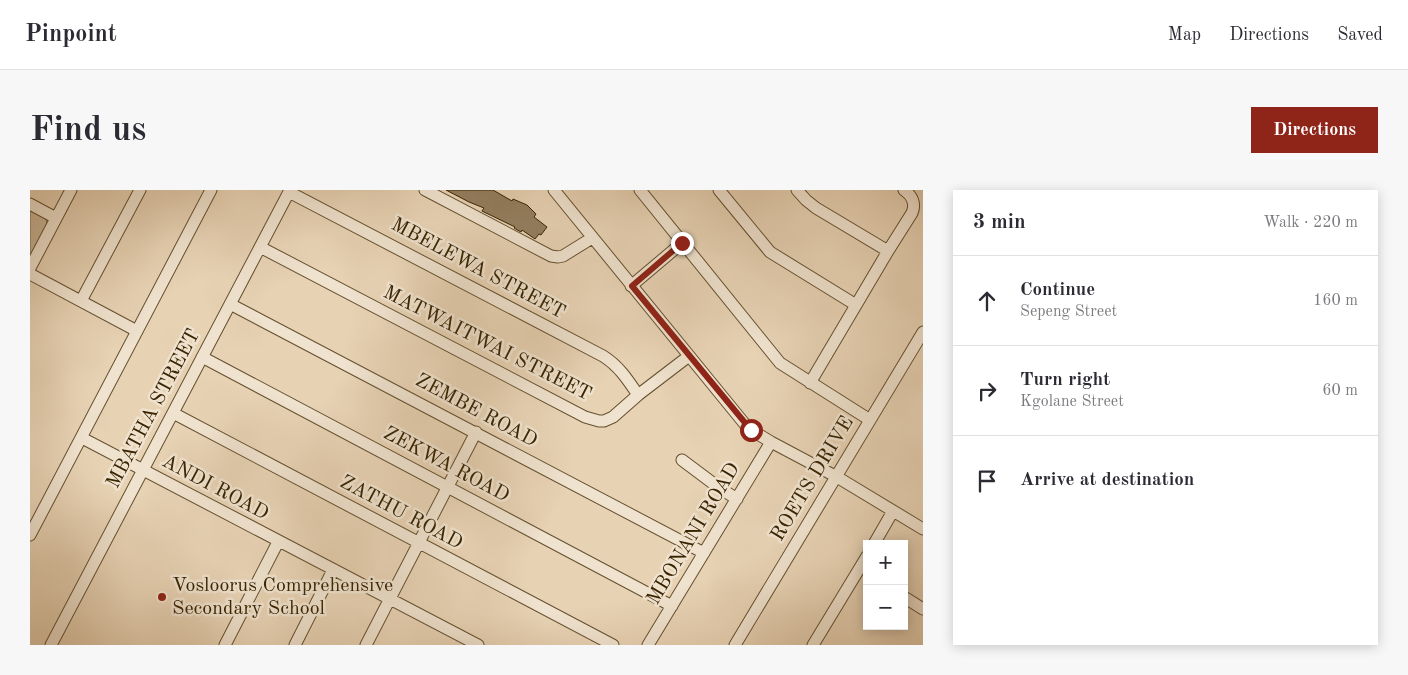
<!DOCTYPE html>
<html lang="en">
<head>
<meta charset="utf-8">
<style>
  :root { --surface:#fff; --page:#f7f7f7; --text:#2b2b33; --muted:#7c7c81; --line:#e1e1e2; --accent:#8f2418 }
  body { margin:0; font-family:"Old Standard TT",serif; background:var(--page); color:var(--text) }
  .controls { position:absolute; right:15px; bottom:15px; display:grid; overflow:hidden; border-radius:0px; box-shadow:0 2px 12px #0003 }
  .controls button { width:45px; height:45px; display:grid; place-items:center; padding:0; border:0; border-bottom:1px solid var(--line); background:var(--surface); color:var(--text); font:25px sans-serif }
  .stop { position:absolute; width:15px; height:15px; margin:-11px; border:4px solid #8f2418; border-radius:50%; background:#fff }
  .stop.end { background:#8f2418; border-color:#fff; box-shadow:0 1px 5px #0008 }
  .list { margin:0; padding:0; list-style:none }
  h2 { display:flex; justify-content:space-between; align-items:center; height:65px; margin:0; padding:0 20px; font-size:21px }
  h2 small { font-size:16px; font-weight:400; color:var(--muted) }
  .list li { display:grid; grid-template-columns:32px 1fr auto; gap:15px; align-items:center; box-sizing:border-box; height:90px; padding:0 20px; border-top:1px solid var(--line) }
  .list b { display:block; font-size:19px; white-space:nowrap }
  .list p { margin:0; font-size:16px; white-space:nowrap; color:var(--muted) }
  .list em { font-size:16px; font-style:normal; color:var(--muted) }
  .icon { flex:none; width:28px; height:28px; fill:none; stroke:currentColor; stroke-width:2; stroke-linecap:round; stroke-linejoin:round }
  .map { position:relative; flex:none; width:893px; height:455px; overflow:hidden; border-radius:0px }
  header { display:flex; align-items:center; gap:30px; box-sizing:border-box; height:70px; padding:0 25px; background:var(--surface); border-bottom:1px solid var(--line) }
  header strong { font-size:24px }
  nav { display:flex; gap:28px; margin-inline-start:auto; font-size:18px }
  .intro { display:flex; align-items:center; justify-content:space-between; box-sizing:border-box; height:120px; padding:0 30px }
  h1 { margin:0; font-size:35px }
  .button { padding:12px 22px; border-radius:0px; background:var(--accent); color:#fff; font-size:18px; font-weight:700 }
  main { display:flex; gap:30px; padding:0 30px }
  aside { flex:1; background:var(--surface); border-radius:0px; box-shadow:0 2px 12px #0003 }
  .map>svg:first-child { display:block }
  .green { fill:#c9b496; stroke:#816c4c }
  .building { fill:#937e5f; stroke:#392402 }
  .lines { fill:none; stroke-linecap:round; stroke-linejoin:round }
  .minor-casing { stroke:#64502e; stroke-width:13 }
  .minor { stroke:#efe2ce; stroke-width:11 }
  .route { stroke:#8f2418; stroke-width:6 }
  .poi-dot { fill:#8f2418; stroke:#efe2ce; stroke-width:2 }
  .labels { text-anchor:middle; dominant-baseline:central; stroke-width:5; stroke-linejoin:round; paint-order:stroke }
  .street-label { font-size:20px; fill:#392402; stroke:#efe2ce }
  .poi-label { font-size:20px; fill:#392402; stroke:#efe2ce; text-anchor:start }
</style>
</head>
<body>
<header>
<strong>Pinpoint</strong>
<nav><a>Map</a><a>Directions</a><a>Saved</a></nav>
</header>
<div class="intro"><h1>Find us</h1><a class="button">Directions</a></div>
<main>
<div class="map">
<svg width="893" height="455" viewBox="0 0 893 455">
  <rect width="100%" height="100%" fill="#e7d2b4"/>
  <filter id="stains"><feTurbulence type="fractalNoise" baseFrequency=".004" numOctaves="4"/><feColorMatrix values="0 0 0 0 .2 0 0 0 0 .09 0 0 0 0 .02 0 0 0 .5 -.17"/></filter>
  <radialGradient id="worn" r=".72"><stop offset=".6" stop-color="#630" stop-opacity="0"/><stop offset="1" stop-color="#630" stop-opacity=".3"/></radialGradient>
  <path class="green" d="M0,20l16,9 1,6 -17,32z"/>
  <path class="building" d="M416,0h47l19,11 1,-2 14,6 9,9 -2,3 13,10 -6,8 -2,-1 -4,5 -13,-9 -1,2 -7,-4 1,-1 -33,-16 2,-3 -15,-6z"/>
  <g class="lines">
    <g class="minor-casing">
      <path id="minor" d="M395,0l126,66 7,1 5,-1 29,-18
        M524,0l194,238 23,14 66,35 86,52
        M610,0l140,173 90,57
        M689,0l51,62 86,53
        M767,0l9,10 10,8 72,43
        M259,2l314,164c16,10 25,24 35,39
        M0,14l26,14
        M230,57l325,170 14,4h5l9,-4 25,-22 51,-39
        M0,78l41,-78
        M0,84l107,57
        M601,96l51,-43
        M51,111l59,-111
        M200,114l474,249
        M172,167l470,249
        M780,193l78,-132 24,-38c4,-9 0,-18 -8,-23
        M143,223l440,232
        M52,248l396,207
        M652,270l36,27 19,12
        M0,345l181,-345
        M844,354l19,-33
        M874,407l19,12
        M21,455l239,-455
        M195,455l53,-103
        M265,455l38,-75
        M336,455l110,-213
        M618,455l123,-203
        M705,455l188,-313
        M783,455l54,-89"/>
    </g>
    <use href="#minor" class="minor"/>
  </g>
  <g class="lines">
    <path class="route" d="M652,53l-50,43 119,144"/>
  </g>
  <circle class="poi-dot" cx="132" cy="407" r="5"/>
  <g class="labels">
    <g class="street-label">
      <text transform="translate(448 79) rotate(28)">MBELEWA STREET</text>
      <text transform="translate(457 154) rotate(27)">MATWAITWAI STREET</text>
      <text transform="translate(124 219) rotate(-62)">MBATHA STREET</text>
      <text transform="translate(446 221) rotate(28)">ZEMBE ROAD</text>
      <text transform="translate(416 275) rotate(28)">ZEKWA ROAD</text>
      <text transform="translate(783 289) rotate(-59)">ROETS DRIVE</text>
      <text transform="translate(185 298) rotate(28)">ANDI ROAD</text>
      <text transform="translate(371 323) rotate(28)">ZATHU ROAD</text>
      <text transform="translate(664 344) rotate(-59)">MBONANI ROAD</text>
    </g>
    <g class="poi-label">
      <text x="142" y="396">Vosloorus Comprehensive<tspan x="142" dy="23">Secondary School</tspan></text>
    </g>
  </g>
  <rect width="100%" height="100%" filter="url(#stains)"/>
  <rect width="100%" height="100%" fill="url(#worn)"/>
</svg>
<div class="controls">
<button>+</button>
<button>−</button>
</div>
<div class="stop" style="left:721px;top:240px"></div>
<div class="stop end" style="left:652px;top:53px"></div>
</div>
<aside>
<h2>3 min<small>Walk · 220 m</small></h2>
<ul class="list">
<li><svg class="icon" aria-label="ahead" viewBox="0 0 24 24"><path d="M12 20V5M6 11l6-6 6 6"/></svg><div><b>Continue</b><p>Sepeng Street</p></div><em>160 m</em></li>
<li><svg class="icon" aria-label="right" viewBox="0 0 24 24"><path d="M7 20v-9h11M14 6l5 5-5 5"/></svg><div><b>Turn right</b><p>Kgolane Street</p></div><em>60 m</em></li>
<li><svg class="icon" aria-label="arrive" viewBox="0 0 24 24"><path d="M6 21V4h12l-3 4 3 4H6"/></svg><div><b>Arrive at destination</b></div></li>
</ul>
</aside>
</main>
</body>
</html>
